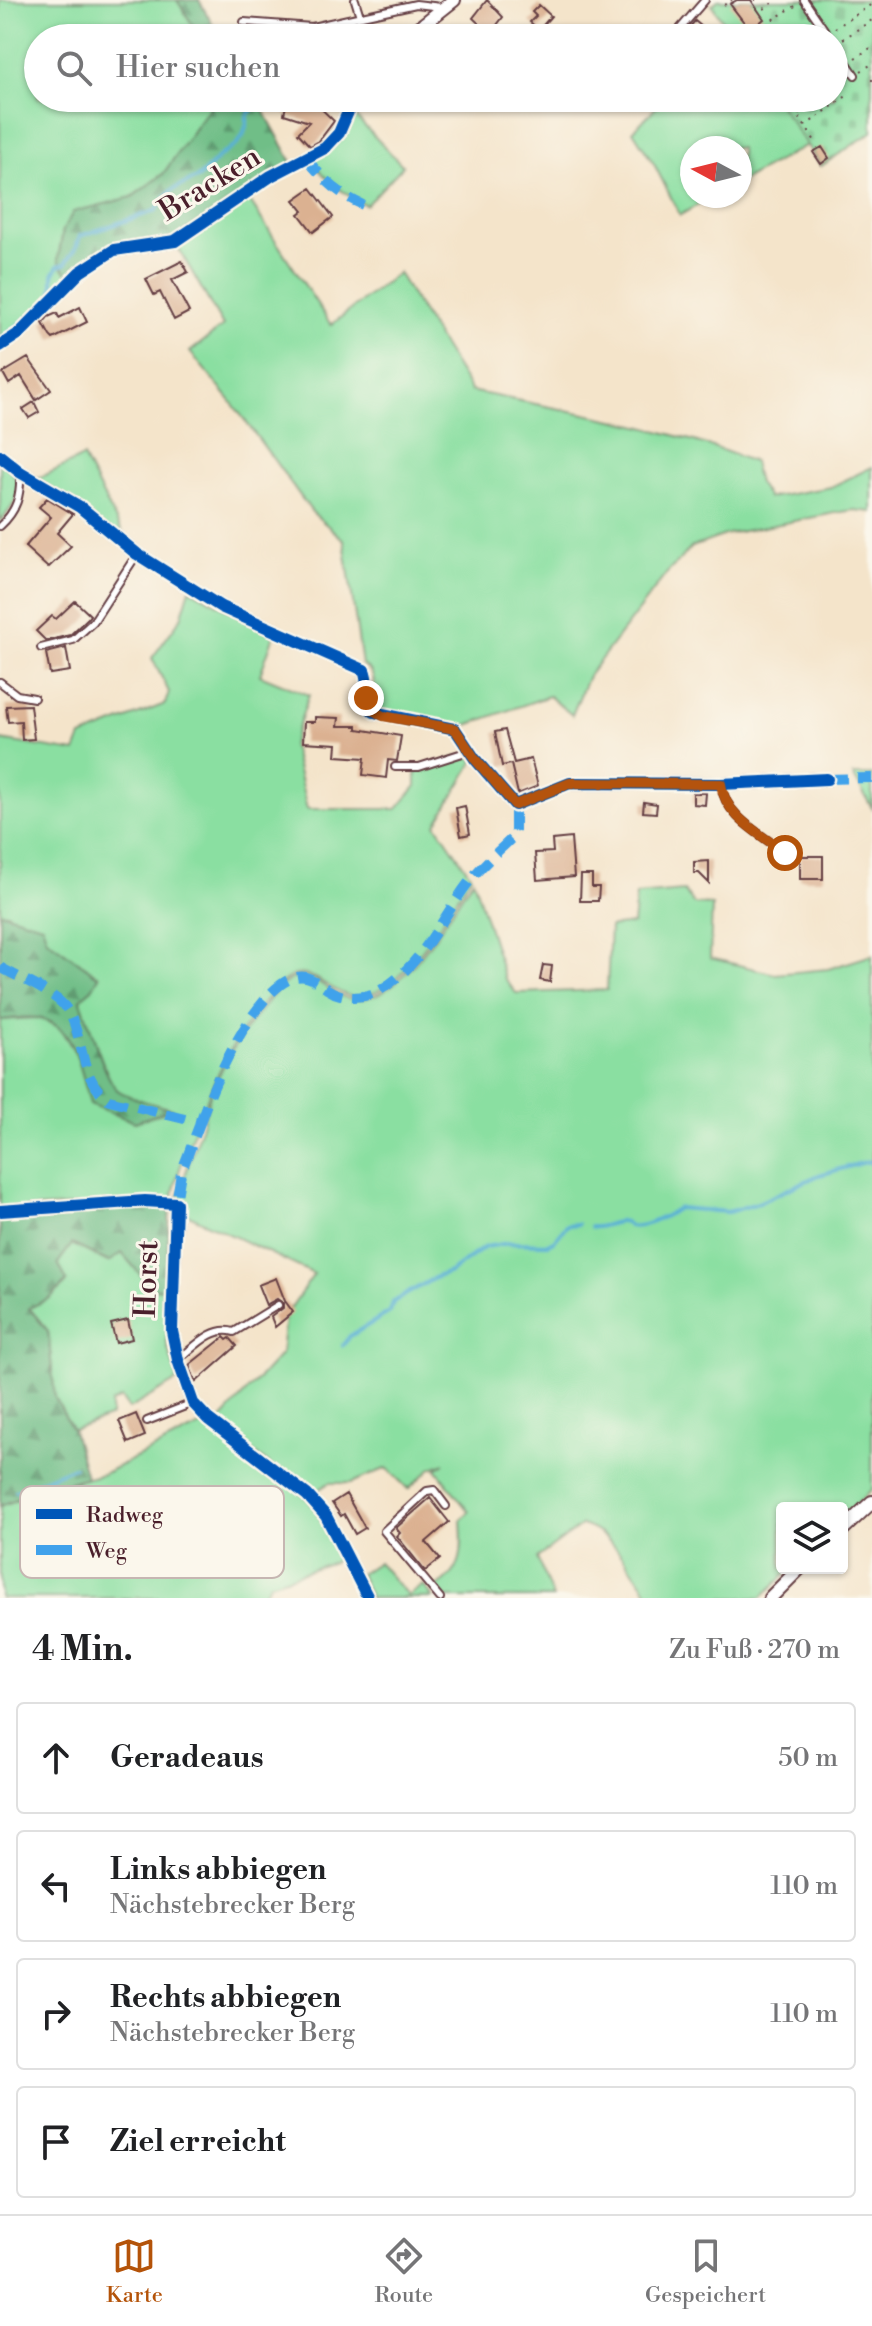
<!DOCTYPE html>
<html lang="de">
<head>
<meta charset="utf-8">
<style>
  :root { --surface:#fff; --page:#f2f2f2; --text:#202124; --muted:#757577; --line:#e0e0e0; --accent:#b45309 }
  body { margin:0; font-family:"Libre Bodoni",serif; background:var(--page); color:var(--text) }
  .controls { position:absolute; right:24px; bottom:24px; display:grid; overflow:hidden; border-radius:8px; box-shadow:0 2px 6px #0004 }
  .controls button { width:72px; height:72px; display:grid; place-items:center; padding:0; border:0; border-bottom:2px solid var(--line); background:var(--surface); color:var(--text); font:40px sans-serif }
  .compass { position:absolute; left:680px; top:136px; width:72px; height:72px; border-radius:50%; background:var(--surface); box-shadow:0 2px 6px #0004; rotate:277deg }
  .stop { position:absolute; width:24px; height:24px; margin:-18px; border:6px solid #b45309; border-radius:50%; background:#fff }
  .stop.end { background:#b45309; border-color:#fff; box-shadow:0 2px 8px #0008 }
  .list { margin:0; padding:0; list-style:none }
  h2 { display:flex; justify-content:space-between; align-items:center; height:104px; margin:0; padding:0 32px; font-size:34px }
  h2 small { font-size:26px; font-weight:400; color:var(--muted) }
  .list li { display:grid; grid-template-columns:52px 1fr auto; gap:24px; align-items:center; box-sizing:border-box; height:112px; margin:0 16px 16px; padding:0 16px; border:2px solid var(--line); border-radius:8px }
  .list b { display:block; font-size:30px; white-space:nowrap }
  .list p { margin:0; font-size:26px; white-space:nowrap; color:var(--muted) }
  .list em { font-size:26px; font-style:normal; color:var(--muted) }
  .icon { flex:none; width:44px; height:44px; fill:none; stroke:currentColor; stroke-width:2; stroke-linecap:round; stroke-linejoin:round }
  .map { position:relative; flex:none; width:872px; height:1598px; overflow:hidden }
  .search { position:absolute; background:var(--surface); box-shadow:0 2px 6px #0004; left:24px; right:24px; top:24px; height:88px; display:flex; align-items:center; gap:20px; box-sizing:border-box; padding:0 28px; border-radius:44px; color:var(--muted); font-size:30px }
  .sheet { height:616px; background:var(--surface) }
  nav { display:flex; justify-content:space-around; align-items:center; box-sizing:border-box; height:112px; border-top:2px solid var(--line); background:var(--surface); font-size:22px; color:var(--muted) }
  nav a { display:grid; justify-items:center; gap:4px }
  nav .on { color:var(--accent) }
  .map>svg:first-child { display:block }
  .grass { fill:#8adfa1; stroke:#6a7f66; stroke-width:2 }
  .forest { fill:url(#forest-firs); stroke:#5c6e59; stroke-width:2 }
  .cemetery { fill:url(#cemetery-stones); stroke:#6a7f66; stroke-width:2 }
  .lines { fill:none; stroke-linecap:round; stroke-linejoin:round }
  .stream { stroke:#58b0d5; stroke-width:4 }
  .building { fill:#dbb191 }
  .service-casing { stroke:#643d43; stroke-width:10 }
  .minor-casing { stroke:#643d43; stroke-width:16 }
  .path { stroke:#643d43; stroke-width:2; stroke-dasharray:2 6; stroke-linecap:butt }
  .service { stroke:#fff; stroke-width:6 }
  .minor { stroke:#fff; stroke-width:12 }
  .quiet { stroke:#40a2eb; stroke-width:10; stroke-dasharray:20 10; stroke-linecap:butt }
  .cycleway-casing { stroke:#fbf7ec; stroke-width:17 }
  .cycleway { stroke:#0057b8; stroke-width:12 }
  .route { stroke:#b45309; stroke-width:10 }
  .labels { text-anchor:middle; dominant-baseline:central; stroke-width:6; stroke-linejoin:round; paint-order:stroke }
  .street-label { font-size:30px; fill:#4a1f2b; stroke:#fbf7ec }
  .key { fill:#fbf7ec; stroke:#c6b6b2; stroke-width:2 }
  .key-label { font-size:22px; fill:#4a1f2b }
</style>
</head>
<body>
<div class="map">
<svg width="872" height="1598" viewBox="0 0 872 1598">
  <defs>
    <pattern id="forest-firs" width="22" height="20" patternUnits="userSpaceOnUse" patternTransform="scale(2)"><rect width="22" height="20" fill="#6fbe87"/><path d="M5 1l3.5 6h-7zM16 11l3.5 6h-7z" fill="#5d9a6f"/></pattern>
    <pattern id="cemetery-stones" width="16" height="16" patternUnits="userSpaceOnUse" patternTransform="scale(2)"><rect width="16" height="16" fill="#8adfa1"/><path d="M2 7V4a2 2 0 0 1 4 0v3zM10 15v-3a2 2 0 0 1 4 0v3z" fill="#79bf8b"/></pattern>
  </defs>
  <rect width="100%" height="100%" fill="#fbf7ec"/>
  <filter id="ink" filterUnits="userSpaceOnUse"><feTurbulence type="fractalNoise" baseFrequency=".0125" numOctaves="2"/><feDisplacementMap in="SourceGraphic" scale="16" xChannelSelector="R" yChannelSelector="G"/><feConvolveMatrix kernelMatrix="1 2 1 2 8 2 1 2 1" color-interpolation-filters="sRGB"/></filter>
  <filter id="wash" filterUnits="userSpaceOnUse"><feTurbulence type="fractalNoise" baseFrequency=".006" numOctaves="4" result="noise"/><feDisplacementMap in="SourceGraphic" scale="32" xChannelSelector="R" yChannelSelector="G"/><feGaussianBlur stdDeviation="1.8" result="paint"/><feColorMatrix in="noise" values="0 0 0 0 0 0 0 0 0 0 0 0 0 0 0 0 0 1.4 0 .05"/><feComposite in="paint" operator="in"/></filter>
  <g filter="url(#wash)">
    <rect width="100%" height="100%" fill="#f4e4ca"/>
    <path class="grass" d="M0,0h177l24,38h-163v60h178l-52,75 -32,24 -69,33 -5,30 13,19 -71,65z
      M665,98h110l32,47 -67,37v-34h-48v48h22l-34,19 -26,-51 -21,-33z
      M352,113l51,53 -37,39c-25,-12 -40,-26 -57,-47z
      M247,197l84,128 67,-52 73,118c94,20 193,34 282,71l5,21 10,15 63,-11 41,-20v45l-18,-2 -19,3 -107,21 -36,13 -25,26 -79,103 -16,39 -23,-19 -85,30 -77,-12 -11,-5c-4,-16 4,-37 -14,-44l-18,-125 -32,-28 -82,-112 -40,-48 33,-26 -47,-82z
      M83,457l40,77 8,12 -94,-67z
      M0,461c26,19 22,38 0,60z
      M190,589l84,46 -14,40 49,20 -17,50 15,64h90l19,-23v-16l52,-16 6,7 -38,63 35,52c-23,35 -70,126 -120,120 -19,-3 -37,-26 -56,-21 -13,4 -23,18 -32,28 -31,36 -47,72 -64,116 -11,27 -22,52 -27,81l-172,10v-190l38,-2 21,9 55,87 21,8 35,-12c-13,-5 -44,-12 -54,-21 -10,-8 -29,-73 -36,-90l19,-23 -92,-63 -7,-1v-172l75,12 6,-15 84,-33 4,-12 -17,-34 29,-40z
      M853,775h19v33z
      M473,879l32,100 11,14 91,-3 3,-63 23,-3 3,-29 48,-4 10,13 18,1 -2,53 65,16 53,-5 44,-14v534l-30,30v-11h-60v60h10l-31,30h-116l2,-8c-18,-24 -34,-56 -65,-65l-45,33 16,40h-107l-10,-11c29,-16 27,-39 25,-67l8,-8 -33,-43 9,-6 -14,5 -23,21 -21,-21 -36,15h-22l-19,12 -93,-71 64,-70 4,-38 29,-42 -138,-65c6,-31 17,-57 27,-87 3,-9 4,-20 8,-29 14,-35 33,-64 58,-93 7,-8 16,-20 28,-23 19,-4 36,21 55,22 53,4 94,-83 121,-120z
      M72,1244l36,18 14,-9 31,36 13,-1 1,57 11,35 -49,29 -8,-11 -10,5v13l-38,14 -18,-31 -7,-68 -19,-23 21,-10 17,-16 -9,-19z
      M208,1422l101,78 36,58 -75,25 -9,15h-261v-92l51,-18 52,-14z
      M378,1562l30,34 15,-11 10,13h-63l-10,-24z"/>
    <path class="forest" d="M177,0h22l21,38h-19z
      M216,98h41l35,64 -118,76 -61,11 -42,30 -13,-19 5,-30 10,-18 59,-15 31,-23z
      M0,912l42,13 5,14 52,38 -7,12 -12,10c8,19 25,83 39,92 15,9 37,13 53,18l-37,13 -45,-18c-9,-31 -14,-80 -52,-86 -12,-2 -26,1 -38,2z
      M170,1204l-4,84 -13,1 -31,-36 -13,9 -37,-18 -14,19 9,18 -17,17 -21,10 19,23 7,67 18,33 13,46 -63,19 -23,10v-293z"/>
    <path class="cemetery" d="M718,0h154v132l-51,34 -46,-68h59v-60h-100l-22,-33z"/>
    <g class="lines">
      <path class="stream" d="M53,294v-19l5,-9 7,-2 11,-16 4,-12 75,-25 17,-21 27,-13 22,-22 15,-10 7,-9 4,-13v-7l14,-18
        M5,336l21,-17
        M591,1227c11,2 23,-7 33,-5 2,0 3,3 5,4 14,3 38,-10 49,-18l50,4 30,-9 61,-28 50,-14 3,3
        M343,1345l7,-9 40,-24 3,-10 43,-25 14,-5 35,-25 24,-4 39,1 7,-4 12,-15 11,-1
        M16,1491l58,-24"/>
    </g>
    <g id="blocks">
      <path class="building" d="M487,0l16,17 -13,17 -17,-16z
        M737,0h14l13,19 -6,5 6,9 -8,5 -26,-34z
        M539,5l12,11 -12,14 -9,-8 6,-6 -4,-4z
        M695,21l20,17h-35z
        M289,98h21l24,23 -15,20 -9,5 -12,-13 11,-11 -25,-8 2,-8 -2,-4z
        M822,147l7,11 -8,6 -8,-12z
        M311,188l22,29 -20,15 -14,-18 4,-3 -9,-11z
        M182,261l6,11 -16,8 17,32 -15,8 -14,-28 -6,3 -8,-16z
        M80,307l7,15 -34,17 -3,-3 -7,-13 5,-6 9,-4 2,5z
        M28,358l23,32 -15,10 -15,-24 -12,8 -6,-11z
        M34,402l5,10 -10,6 -6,-9z
        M47,498l26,16 -16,19 14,13 -23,22 -23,-21 26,-30 -12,-10z
        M75,601l15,14 -2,3 -18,17 -24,6 -10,-10 16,-15 4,3z
        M66,648l4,23 -20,3 -4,-21z
        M30,705l4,34 -12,1 -1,-19 -13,1 -2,-16z
        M315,717l24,1 -1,8h19v3l44,7 -4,25 -9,-1 -2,18 -23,-3 2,-17 -29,-2 1,-12 -34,-2 1,-20h11z
        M505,730l9,33 17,-4 7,27 -20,8 -7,-30 -9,2 -7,-34z
        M693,793h13l-1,12 -12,-1z
        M644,802l13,2 -1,9 -13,-1z
        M465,806l5,28 -9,2 -5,-28z
        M571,838l3,39 -37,3 -2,-27 18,-1 -1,-12z
        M800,856h23v23h-23z
        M709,861v22l-10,-10h-5v-11z
        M581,875h11v12h7l-1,14h-18z
        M543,965l9,1 -2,16 -10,-2z
        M276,1278l9,23 8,11 -18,15 -4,-10 12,-9v-5l-6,-4 -11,6 -8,-20z
        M128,1320l4,19 -16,4 -5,-19z
        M224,1337l3,3 3,-2 7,8 -41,36 -7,-17z
        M136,1414l9,22 -17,7 -9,-22z
        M346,1494l19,34 -10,6 -11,-20 -3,2 -9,-13z
        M430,1498l19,24 -23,20 14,17 -15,12 -28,-35 3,-3 -4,-5z"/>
    </g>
  </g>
  <g filter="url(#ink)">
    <use href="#blocks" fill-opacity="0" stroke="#643d43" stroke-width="2"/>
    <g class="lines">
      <g class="service-casing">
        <path id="service" d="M355,0l5,16
          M804,0l26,38
          M244,22l68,5 104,-23 25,3
          M672,38l33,-38
          M834,44l21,31
          M0,526c17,-15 21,-31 20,-53
          M41,648l32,-8 20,-18 44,-68
          M0,682l17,13 17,3
          M395,767h24l50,-16
          M721,784c4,33 39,49 64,69
          M178,1360c16,-12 34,-35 56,-28l44,-27
          M147,1421l46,-18
          M440,1598l-56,-67 43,-40 7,-1 12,16"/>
      </g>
      <g class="minor-casing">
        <path id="minor" d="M406,38l48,-38
          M0,346l20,-13 60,-61 34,-22 61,-9 96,-65 54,-28 14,-15 15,-35
          M0,456l20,16 60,35 57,47 84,53 143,63c7,15 -3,31 10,42l81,17 20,30 40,46 55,-22 151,1 106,-5
          M0,1211l145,-10 31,2 -4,128 6,29 15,43 15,16 99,76 19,21 42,82
          M842,1530l30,-28
          M770,1598l30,-30"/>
      </g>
      <path class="path" d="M755,0h1
        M724,5l8,-5
        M764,9l13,-9
        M835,28l37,-24
        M743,35l3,3
        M764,38l8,-7 -2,-10 27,-16
        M843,39l29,-19
        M855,58l17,-11
        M861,71l11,-7
        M872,79v3
        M834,90l12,-9
        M786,98l29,43
        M790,102l7,-4
        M798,114l24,-16
        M805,126l43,-31"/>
      <use href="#service" class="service"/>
      <use href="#minor" class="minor"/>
      <path class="quiet" d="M306,158c17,21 32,36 57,47
        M827,779l45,-1
        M0,967c18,11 58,26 68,44 17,29 11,68 41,89l91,23 -19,50 -5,30
        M200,1123c10,-33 63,-155 106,-146 8,2 15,8 21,12 18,12 41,10 58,-2 41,-27 57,-71 87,-109 12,-15 29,-29 43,-43v-30"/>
      <g class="cycleway-casing">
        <path id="cycleway" d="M0,346l20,-13 60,-61 34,-22 61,-9 96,-65 54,-28 14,-15 15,-35
          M0,456l20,16 60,35 57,47 84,53 143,63c7,15 -3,31 10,42l81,17 20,30 40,46 55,-22 151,1 106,-5
          M0,1211l145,-10 31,2 -4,128 6,29 15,43 15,16 99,76 19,21 42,82"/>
      </g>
      <use href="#cycleway" class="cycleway"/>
    </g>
  </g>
  <g class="lines" filter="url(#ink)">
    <path class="route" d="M366,698l3,10 14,8 72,13 20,30 40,46 55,-22 151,1c4,33 39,49 64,69"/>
  </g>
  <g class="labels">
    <g class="street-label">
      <text transform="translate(210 184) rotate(-32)">Bracken</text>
      <text transform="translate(147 1279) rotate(-88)">Horst</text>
    </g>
  </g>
  <rect x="20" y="1486" width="264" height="92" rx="12" class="key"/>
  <rect x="36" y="1509" width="36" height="10" fill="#0057b8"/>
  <rect x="36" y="1545" width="36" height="10" fill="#40a2eb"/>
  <g class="key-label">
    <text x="86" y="1522">Radweg</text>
    <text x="86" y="1558">Weg</text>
  </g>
</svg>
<div class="controls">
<button><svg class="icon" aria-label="layers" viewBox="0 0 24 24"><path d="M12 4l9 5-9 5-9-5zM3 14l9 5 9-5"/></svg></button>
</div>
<svg class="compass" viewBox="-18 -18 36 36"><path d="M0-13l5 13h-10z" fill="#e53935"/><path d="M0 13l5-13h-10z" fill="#757577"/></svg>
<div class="stop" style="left:785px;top:853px"></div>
<div class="stop end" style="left:366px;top:698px"></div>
<div class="search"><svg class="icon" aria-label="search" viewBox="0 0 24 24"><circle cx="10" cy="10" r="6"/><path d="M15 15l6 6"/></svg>Hier suchen</div>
</div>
<section class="sheet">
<h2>4 Min.<small>Zu Fuß · 270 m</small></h2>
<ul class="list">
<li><svg class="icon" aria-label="ahead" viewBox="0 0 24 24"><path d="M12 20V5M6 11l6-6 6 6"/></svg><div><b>Geradeaus</b></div><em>50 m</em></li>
<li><svg class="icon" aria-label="left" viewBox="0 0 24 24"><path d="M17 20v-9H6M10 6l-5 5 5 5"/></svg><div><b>Links abbiegen</b><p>Nächstebrecker Berg</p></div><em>110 m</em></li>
<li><svg class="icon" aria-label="right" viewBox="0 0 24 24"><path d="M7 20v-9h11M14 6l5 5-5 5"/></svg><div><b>Rechts abbiegen</b><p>Nächstebrecker Berg</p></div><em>110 m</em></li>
<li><svg class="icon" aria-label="arrive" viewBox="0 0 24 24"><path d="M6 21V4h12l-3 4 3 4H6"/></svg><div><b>Ziel erreicht</b></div></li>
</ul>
</section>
<nav>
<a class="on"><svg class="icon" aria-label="map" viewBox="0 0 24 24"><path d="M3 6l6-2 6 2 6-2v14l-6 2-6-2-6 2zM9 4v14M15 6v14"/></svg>Karte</a>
<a><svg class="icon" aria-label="directions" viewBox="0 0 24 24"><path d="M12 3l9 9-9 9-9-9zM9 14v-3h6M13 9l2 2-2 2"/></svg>Route</a>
<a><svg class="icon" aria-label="saved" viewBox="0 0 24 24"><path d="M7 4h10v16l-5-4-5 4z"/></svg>Gespeichert</a>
</nav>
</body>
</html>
